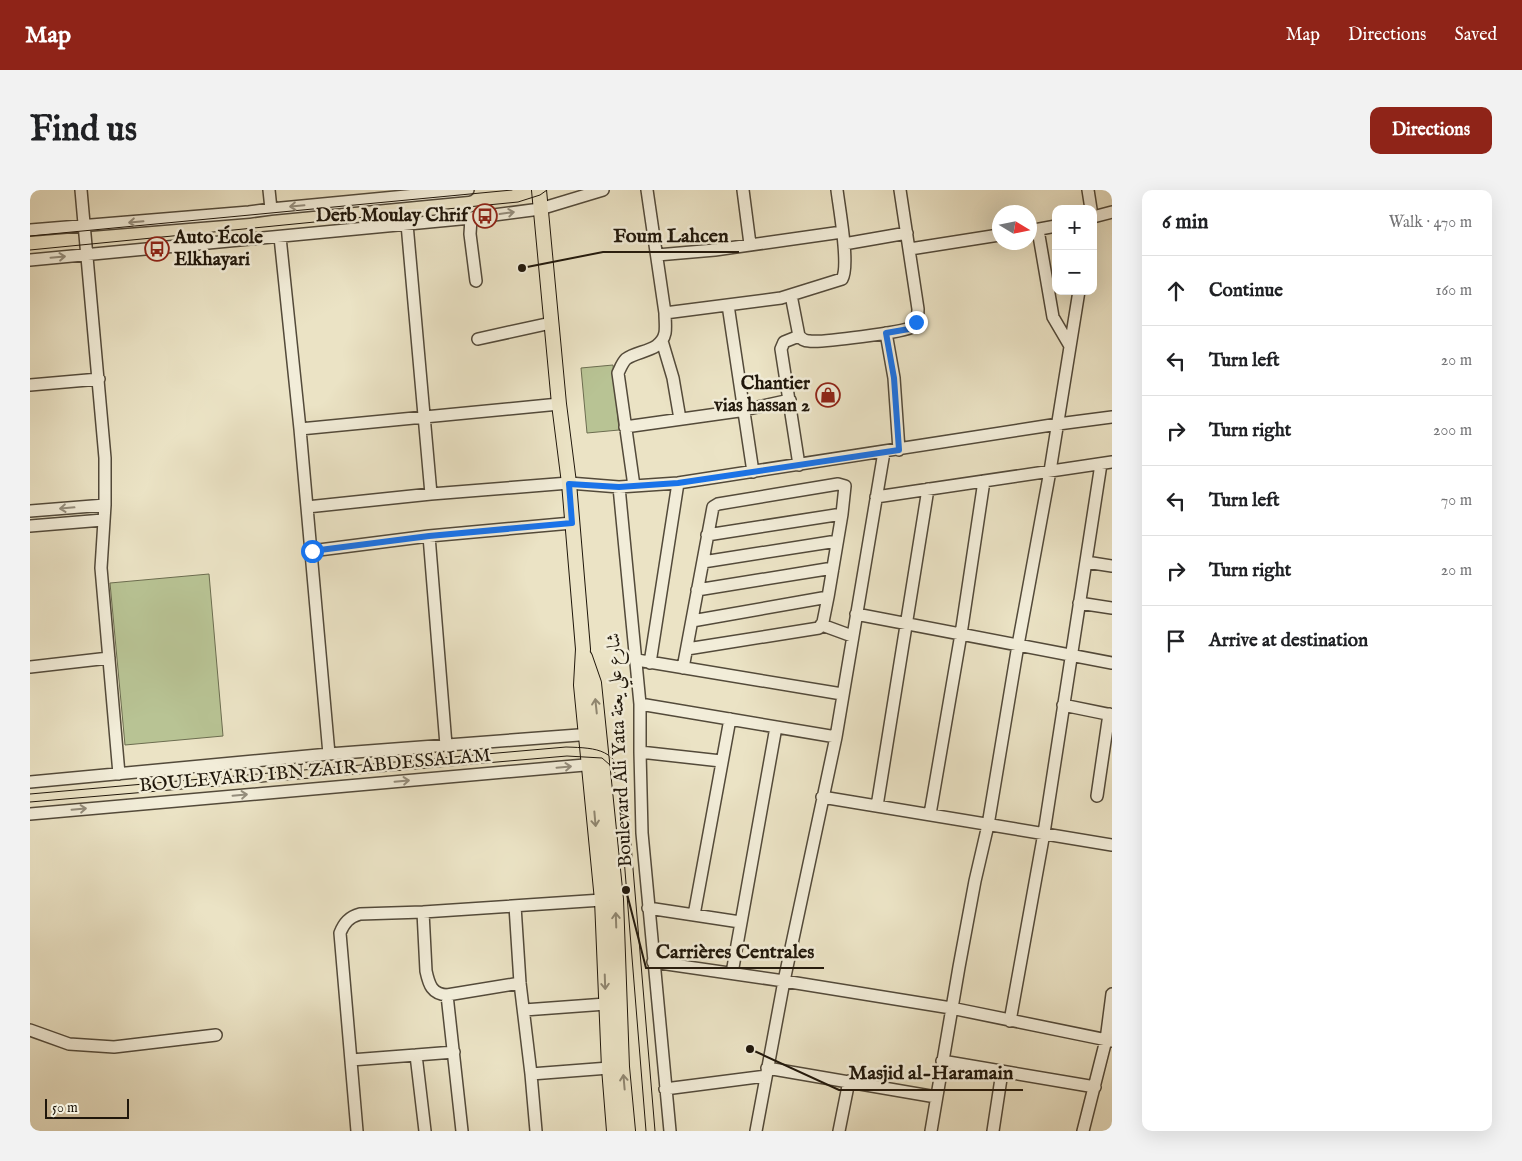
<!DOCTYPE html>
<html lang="en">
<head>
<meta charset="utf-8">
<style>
  :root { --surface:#fff; --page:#f2f2f2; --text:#202124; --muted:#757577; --line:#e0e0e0; --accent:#8f2418 }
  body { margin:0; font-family:"IM FELL English",Amiri,serif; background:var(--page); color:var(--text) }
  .controls { position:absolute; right:15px; top:15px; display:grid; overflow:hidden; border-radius:10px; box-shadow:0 5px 20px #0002 }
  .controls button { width:45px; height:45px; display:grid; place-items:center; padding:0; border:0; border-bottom:1px solid var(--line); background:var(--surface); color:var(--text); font:25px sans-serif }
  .compass { position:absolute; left:962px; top:15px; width:45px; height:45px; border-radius:50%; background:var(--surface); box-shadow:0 5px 20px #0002; rotate:100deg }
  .scale { position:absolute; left:15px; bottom:12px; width:84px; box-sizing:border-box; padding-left:5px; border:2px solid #20170b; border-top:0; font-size:14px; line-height:18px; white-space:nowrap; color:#20170b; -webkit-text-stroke:4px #f2edd9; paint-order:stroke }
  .stop { position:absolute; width:15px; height:15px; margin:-11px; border:4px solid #1a73e8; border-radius:50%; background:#fff }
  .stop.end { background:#1a73e8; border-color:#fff; box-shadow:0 1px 5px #0008 }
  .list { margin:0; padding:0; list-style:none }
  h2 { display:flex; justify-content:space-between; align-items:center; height:65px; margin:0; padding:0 20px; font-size:21px }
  h2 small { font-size:16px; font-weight:400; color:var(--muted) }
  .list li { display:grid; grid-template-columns:32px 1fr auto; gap:15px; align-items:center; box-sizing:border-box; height:70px; padding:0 20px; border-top:1px solid var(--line) }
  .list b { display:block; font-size:19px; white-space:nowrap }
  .list em { font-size:16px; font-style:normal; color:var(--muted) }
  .icon { flex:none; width:28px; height:28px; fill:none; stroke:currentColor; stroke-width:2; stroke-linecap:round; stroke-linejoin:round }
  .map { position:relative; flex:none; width:1082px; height:941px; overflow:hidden; border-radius:10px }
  header { display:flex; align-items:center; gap:30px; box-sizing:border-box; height:70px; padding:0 25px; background:var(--accent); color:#fff }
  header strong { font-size:24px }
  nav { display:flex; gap:28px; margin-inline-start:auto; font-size:18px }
  .intro { display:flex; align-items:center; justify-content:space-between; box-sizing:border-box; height:120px; padding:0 30px }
  h1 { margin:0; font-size:35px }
  .button { padding:12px 22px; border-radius:10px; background:var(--accent); color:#fff; font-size:18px; font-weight:700 }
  main { display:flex; gap:30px; padding:0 30px }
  aside { flex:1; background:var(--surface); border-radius:10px; box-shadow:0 5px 20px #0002 }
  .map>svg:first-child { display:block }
  .garden { fill:#b8c394; stroke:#6c6d50 }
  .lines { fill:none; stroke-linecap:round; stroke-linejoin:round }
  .minor-casing { stroke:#534a3a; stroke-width:14 }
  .major-casing { stroke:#20170b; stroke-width:16 }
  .minor { stroke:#f2edd9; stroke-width:11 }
  .major { stroke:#ebe3c5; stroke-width:14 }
  .tram { stroke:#20170b; stroke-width:1 }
  .oneway { stroke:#948d7c }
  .oneway2 { stroke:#908771 }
  .route { stroke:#1a73e8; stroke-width:6 }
  .labels { text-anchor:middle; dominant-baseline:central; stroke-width:5; stroke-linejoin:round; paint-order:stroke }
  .poi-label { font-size:19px; font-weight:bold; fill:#20170b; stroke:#f2edd9; text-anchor:end }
  .street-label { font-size:19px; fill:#20170b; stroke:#f2edd9 }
  .leader { fill:none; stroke:#20170b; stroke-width:2 }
  .callout-dot { fill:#20170b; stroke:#f2edd9; stroke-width:2 }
  .callout-label { font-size:20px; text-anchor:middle; font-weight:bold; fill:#20170b; stroke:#f2edd9; stroke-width:5; stroke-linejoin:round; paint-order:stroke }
</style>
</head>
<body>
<header>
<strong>Map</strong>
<nav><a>Map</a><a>Directions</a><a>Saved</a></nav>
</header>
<div class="intro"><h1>Find us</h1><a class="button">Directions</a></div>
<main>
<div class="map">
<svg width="1082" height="941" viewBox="0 0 1082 941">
  <rect width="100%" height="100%" fill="#ebe3c5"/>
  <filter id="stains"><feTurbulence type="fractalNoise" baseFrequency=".004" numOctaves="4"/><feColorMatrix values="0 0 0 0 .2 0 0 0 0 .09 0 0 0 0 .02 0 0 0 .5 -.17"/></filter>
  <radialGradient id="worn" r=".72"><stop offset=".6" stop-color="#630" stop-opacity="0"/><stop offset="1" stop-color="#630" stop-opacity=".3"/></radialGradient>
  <path class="garden" d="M583,175l6,65 -32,3 -6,-65z
    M179,384l14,162 -98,9 -15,-162z"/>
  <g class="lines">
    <g class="minor-casing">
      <path id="minor" d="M51,0l24,268v47l-4,63 18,206
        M239,0l2,19
        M713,0l7,54
        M1058,0l3,19
        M1063,27l19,-5
        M441,28l-1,16 6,47
        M377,34l24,270
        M0,40l219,-18 22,-3 197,-19
        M1008,40l15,87 17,29
        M999,41l27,-5
        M250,47l20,192 29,325
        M814,54l63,-11
        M880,59l89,-14
        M627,65l58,-5 127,-18
        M0,70l441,-42 69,-9 63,-19
        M761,105l8,41c3,3 5,5 10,5 11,2 96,-9 103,-14 6,-5 6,-12 6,-18l-18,-119
        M698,115l25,167
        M635,123l116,-15 61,-19c8,-13 -3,-72 -5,-89
        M856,143l8,45 5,72
        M769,146l-15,6 -3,7 18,116
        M448,149l73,-16
        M632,151l11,37 7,41
        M0,195l69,-6
        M595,237l114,-16 51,-11
        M270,239l259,-25
        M604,296l-16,-113c2,-4 4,-10 8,-14 12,-9 35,-7 39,-26 1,-6 0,-13 0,-20l-18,-123
        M589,297l21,217v48l2,81 28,298
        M846,307l236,-35
        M277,317l124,-13 138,-11 50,4 59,-4 380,-59 54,-7
        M0,321l75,-6
        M0,336l73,-6
        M677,345l135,-21
        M399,346l17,209
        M281,361l118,-15 143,-13
        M673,372l134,-21
        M1056,372l26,4
        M667,400l136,-22
        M1049,413l33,5
        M826,424l256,49
        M662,431l136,-24
        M792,435l30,11
        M607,470l205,34
        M620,473l28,-180
        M0,477l79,-9
        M653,478l30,-161 5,-3 120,-20 7,2 -3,28 -14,83 -5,25 -4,6 -132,21
        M610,514l196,33
        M1033,515l49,10
        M610,562l81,9
        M0,592l299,-28 263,-20
        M1067,606l12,-82
        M792,607l290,48
        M847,616l51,-317
        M0,624l566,-50
        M900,624l31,-180 23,-153
        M485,716l5,77 11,91 5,57
        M618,718l92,14
        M393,722l3,59c3,14 6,23 21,24l73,-12
        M664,725l36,-196
        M623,772l131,19 167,27 161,33
        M702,783l44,-246
        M417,805l15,136
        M494,820l82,-6
        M980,831l34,-188 57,-369
        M0,840l39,14 45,3 102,-12
        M386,865l38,-3
        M321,870l65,-5 9,76
        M912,871l153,26
        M737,878l169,29
        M501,884l78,-6
        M635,899l101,-13
        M327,941l-17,-198c4,-10 9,-16 20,-19l63,-2 179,-12
        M726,941l28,-150 52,-244 48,-285
        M809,941l10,-50
        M901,941l28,-164 16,-86 13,-56 30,-180 32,-174 29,-180
        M963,941l9,-59
        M1053,941l23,-91 6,-46"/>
    </g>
    <g class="major-casing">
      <path id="major" d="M509,0l20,214 10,79 14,166 -2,36 21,215 7,168 5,63
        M555,467l9,26 22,216 6,168 6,64"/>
    </g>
    <use href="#minor" class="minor"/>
    <use href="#major" class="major"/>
    <path class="tram" d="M0,46l482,-46
      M0,60l488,-48 22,-7 7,-5
      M0,604l536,-47c33,1 50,2 60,38l29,346
      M589,606l27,335
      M0,612l537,-46 35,2 8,7 7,11"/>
  </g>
  <defs><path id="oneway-shaft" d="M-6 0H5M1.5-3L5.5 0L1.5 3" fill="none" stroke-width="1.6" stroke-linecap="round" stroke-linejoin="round" transform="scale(1.25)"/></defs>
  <g class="oneway">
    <use href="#oneway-shaft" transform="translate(267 16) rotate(175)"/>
    <use href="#oneway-shaft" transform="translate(477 23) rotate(-8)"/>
    <use href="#oneway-shaft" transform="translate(106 32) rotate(175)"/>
    <use href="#oneway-shaft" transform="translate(28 67) rotate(-5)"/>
    <use href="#oneway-shaft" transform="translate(37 318) rotate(175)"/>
    <use href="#oneway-shaft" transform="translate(534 577) rotate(-5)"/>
    <use href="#oneway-shaft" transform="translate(372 591) rotate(-5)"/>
    <use href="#oneway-shaft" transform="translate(210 605) rotate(-5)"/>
    <use href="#oneway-shaft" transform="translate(49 619) rotate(-5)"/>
  </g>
  <g class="oneway2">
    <use href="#oneway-shaft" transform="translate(566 516) rotate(-96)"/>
    <use href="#oneway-shaft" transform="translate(565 629) rotate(85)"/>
    <use href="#oneway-shaft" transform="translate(586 730) rotate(-92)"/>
    <use href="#oneway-shaft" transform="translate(575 792) rotate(88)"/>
    <use href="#oneway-shaft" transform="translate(594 892) rotate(-95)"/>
  </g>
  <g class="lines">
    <path class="route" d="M282,361l117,-15 143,-13 -3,-39 50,3 59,-4 221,-33 -5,-72 -8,-45 23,-4 7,-7"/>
  </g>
  <defs>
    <g id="bus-ring" transform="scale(1.25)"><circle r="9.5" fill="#f2edd9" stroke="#8f2418" stroke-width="1.5"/><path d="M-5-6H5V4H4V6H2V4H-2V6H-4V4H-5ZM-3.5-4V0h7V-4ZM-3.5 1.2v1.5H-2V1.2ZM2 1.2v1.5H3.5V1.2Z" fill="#8f2418"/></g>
    <g id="shop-ring" transform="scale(1.25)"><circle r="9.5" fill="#f2edd9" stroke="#8f2418" stroke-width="1.5"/><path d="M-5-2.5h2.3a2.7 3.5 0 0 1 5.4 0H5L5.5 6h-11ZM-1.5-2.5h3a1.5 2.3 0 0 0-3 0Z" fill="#8f2418"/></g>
  </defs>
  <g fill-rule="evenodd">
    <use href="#bus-ring" x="455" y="26"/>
    <use href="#bus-ring" x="127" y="59"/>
    <use href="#shop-ring" x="798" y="205"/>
  </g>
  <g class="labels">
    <g class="poi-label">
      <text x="438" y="26">Derb Moulay Chrif</text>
      <text x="144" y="48" text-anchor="start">Auto École<tspan x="144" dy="22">Elkhayari</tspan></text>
      <text x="780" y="194">Chantier<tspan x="780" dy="22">vias hassan 2</tspan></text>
    </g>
    <g class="street-label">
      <text transform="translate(590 560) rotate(-93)">Boulevard Ali Yata شارع علي يعتة</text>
      <text transform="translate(285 581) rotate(-5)">BOULEVARD IBN ZAIR ABDESSALAM</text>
    </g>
  </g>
  <path class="leader" d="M492 78L573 62H709M596 700L616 778H794M720 859L809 900H993"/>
  <g class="callout-dot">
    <circle cx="492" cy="78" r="5"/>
    <circle cx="596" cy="700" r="5"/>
    <circle cx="720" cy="859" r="5"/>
  </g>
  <g class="callout-label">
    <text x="641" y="52">Foum Lahcen</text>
    <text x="705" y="768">Carrières Centrales</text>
    <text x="901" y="889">Masjid al-Haramain</text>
  </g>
  <rect width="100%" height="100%" filter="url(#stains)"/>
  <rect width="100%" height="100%" fill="url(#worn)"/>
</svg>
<div class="controls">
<button>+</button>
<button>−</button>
</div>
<svg class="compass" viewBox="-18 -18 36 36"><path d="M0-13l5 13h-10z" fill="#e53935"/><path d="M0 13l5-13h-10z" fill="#757577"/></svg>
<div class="scale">50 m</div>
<div class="stop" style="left:282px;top:361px"></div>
<div class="stop end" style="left:886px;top:132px"></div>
</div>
<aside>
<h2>6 min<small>Walk · 470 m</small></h2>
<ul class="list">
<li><svg class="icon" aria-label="ahead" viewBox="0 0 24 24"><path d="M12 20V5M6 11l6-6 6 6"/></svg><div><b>Continue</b></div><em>160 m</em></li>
<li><svg class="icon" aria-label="left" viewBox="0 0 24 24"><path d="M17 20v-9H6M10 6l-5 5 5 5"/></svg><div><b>Turn left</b></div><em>20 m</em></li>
<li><svg class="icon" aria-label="right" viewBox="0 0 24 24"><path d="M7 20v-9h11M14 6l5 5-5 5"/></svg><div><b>Turn right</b></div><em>200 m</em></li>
<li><svg class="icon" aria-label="left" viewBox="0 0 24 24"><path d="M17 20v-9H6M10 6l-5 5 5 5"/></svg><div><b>Turn left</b></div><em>70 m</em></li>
<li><svg class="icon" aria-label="right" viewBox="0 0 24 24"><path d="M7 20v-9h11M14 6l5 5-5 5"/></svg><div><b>Turn right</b></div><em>20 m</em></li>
<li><svg class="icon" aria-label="arrive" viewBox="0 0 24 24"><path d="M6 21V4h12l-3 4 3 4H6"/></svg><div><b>Arrive at destination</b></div></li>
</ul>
</aside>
</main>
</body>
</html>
